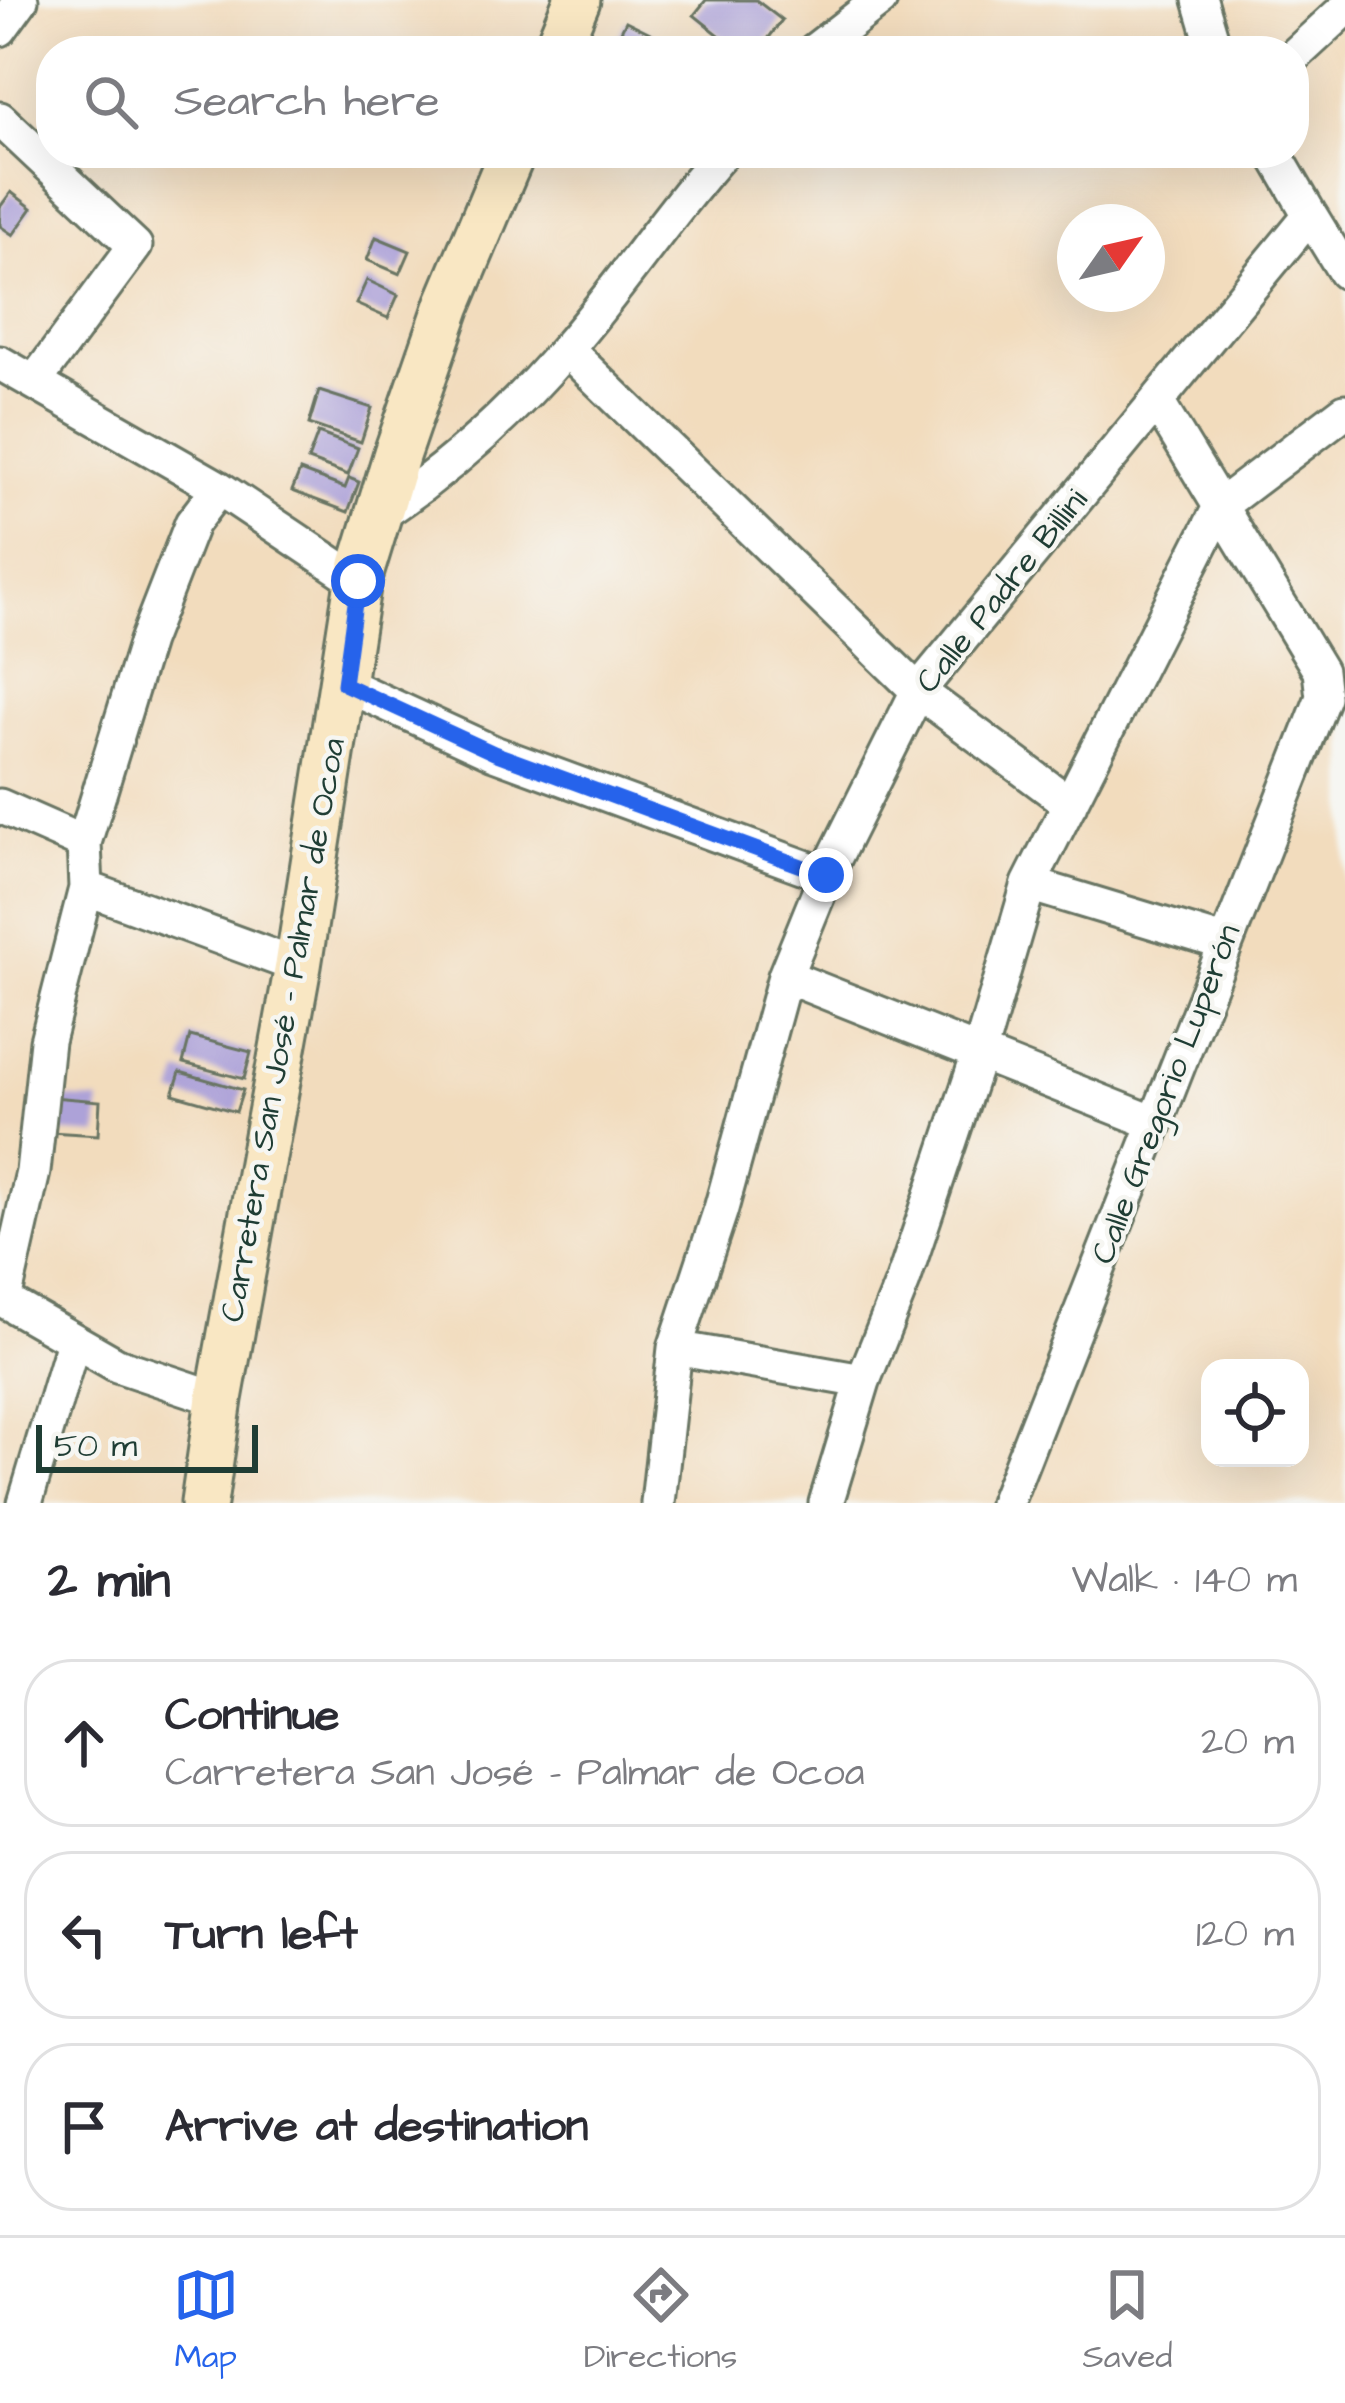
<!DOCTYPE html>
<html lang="en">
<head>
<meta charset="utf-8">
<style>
  :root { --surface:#fff; --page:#f7f7f7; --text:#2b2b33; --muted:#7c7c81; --line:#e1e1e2; --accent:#2563eb }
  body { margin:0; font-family:"Architects Daughter",sans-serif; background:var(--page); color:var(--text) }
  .controls { position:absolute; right:36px; bottom:36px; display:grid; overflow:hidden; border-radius:24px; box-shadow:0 12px 48px #0002 }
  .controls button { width:108px; height:108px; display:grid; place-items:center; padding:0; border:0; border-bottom:3px solid var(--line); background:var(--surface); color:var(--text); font:60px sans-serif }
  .compass { position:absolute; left:1057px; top:204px; width:108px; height:108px; border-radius:50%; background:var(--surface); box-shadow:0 12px 48px #0002; rotate:56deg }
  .scale { position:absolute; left:36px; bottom:30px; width:222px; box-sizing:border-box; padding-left:12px; border:6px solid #1f3d34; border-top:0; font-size:33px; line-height:42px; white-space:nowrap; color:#1f3d34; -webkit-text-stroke:9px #f6f6f2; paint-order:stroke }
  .stop { position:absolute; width:36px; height:36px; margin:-27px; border:9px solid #2563eb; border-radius:50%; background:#fff }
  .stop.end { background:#2563eb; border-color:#fff; box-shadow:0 3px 12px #0008 }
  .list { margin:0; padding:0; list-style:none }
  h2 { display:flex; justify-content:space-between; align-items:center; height:156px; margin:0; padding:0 48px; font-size:51px }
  h2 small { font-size:39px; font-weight:400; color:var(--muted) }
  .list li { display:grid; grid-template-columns:78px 1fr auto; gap:36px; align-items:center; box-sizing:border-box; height:168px; margin:0 24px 24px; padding:0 24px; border:3px solid var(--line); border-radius:48px }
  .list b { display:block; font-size:45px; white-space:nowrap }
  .list p { margin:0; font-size:39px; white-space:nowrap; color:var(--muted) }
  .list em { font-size:39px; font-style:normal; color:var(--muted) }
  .icon { flex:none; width:66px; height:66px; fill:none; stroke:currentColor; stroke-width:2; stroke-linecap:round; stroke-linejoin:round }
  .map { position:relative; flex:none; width:1345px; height:1503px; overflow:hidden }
  .search { position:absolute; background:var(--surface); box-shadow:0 12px 48px #0002; left:36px; right:36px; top:36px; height:132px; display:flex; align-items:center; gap:30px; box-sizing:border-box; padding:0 42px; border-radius:48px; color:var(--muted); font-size:45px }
  .sheet { height:732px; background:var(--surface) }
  nav { display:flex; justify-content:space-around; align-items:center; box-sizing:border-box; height:168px; border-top:3px solid var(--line); background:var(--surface); font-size:33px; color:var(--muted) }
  nav a { display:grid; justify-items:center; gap:6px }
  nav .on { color:var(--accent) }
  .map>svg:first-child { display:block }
  .building { fill:#ada2d8 }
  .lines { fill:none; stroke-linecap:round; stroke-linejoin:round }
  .street-casing { stroke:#697564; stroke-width:39 }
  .secondary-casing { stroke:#697564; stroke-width:51 }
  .street { stroke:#fff; stroke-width:33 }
  .secondary { stroke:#f9e7c3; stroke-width:45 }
  .route { stroke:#2563eb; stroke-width:15 }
  .labels { text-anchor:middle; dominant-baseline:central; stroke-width:9; stroke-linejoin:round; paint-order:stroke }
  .street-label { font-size:33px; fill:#1f3d34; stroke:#f6f6f2 }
</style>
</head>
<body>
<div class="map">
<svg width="1345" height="1503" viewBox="0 0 1345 1503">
  <rect width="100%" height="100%" fill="#f6f6f2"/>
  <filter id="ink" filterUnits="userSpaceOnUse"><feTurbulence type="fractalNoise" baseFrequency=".00833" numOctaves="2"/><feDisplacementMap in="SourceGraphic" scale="24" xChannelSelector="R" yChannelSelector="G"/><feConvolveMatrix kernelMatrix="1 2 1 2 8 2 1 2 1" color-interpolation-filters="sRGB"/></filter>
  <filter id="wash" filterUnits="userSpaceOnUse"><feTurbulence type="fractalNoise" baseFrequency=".004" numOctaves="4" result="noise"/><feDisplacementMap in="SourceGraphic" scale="48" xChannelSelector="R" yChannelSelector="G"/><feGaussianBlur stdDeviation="2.7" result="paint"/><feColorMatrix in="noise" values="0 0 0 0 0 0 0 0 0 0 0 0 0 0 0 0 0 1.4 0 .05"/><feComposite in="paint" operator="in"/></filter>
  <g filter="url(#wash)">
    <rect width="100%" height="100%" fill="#f2dcbd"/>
    <g id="blocks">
      <path class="building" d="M706,0h50l26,20 -23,31h-20l-45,-36z
        M626,21l61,30h-76z
        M11,192l21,16 -19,27 -13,-9v-19z
        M376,237l34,14 -10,23 -33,-14z
        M367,280l31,15 -10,23 -32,-14z
        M319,391l53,17 -11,34 -52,-18z
        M318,433l40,15 -10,27 -40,-15z
        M300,471l45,17 4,-10 10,4 -11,30 -56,-21z
        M190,1036l61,16 -7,27 -61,-16z
        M180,1072l63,18 -7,22 -63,-18z
        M52,1097l48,4 -2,34 -48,-3z"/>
    </g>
  </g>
  <g filter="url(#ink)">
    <use href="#blocks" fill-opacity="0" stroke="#697564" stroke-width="3"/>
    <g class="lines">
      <g class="street-casing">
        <path id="street" d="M1200,0l15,51
          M0,29l21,-29
          M814,51l66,-51
          M1294,56l51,-47
          M0,119l135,127 -99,134
          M1310,215l35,57
          M566,349l352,342 152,113
          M0,363l219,125 139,93
          M380,515c70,-47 131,-101 186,-166 55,-63 101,-134 156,-196
          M344,684l150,69 332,122
          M0,806l84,37
          M1029,884l195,59
          M86,888l212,78
          M785,976l370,147
          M0,1298l117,67 102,34
          M4,1300l29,-128 14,-131 39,-153 -2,-45 62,-202 46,-118 27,-35
          M675,1348l188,33
          M25,1503l48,-161
          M658,1503l17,-155 46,-139 64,-233 41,-101 92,-184 392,-476 -36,-62
          M826,1503l37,-122 40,-100 77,-230 49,-167 192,-379 124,-94
          M1006,1503l317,-806 -3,-26 -163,-269"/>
      </g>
      <g class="secondary-casing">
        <path id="secondary" d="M556,51l21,-51
          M204,1503l15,-104 79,-433 60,-385 39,-128 51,-148 64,-152"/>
      </g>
      <use href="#street" class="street"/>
      <use href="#secondary" class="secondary"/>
    </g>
  </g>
  <g class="lines" filter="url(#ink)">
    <path class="route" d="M358,581l-14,103 150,69 332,122"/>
  </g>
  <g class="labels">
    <g class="street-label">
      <text transform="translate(1002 591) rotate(-51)">Calle Padre Billini</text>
      <text transform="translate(283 1030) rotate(-80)">Carretera San José - Palmar de Ocoa</text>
      <text transform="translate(1166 1094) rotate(-69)">Calle Gregorio Luperón</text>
    </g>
  </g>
</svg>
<div class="controls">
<button><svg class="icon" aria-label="locate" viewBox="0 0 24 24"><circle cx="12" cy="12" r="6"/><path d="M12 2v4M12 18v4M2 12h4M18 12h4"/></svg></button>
</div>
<svg class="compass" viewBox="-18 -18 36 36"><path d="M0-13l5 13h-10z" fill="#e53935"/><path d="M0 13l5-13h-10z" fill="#7c7c81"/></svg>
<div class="scale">50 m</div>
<div class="stop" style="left:358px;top:581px"></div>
<div class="stop end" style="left:826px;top:875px"></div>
<div class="search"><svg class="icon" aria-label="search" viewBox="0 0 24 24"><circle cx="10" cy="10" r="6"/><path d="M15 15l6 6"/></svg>Search here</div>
</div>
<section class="sheet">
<h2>2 min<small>Walk · 140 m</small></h2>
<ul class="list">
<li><svg class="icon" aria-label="ahead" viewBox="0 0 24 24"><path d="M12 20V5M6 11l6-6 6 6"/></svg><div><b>Continue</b><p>Carretera San José - Palmar de Ocoa</p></div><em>20 m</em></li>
<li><svg class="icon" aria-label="left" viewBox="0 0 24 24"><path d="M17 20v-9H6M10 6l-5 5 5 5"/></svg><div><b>Turn left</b></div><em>120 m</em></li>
<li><svg class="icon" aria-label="arrive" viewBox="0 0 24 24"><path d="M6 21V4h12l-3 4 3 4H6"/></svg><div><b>Arrive at destination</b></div></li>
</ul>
</section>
<nav>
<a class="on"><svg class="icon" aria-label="map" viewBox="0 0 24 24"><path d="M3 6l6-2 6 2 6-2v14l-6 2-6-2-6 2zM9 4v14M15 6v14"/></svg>Map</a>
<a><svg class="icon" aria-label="directions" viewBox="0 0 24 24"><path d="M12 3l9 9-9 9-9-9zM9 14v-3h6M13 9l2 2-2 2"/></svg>Directions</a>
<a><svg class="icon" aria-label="saved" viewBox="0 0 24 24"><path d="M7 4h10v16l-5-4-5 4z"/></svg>Saved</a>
</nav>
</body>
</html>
